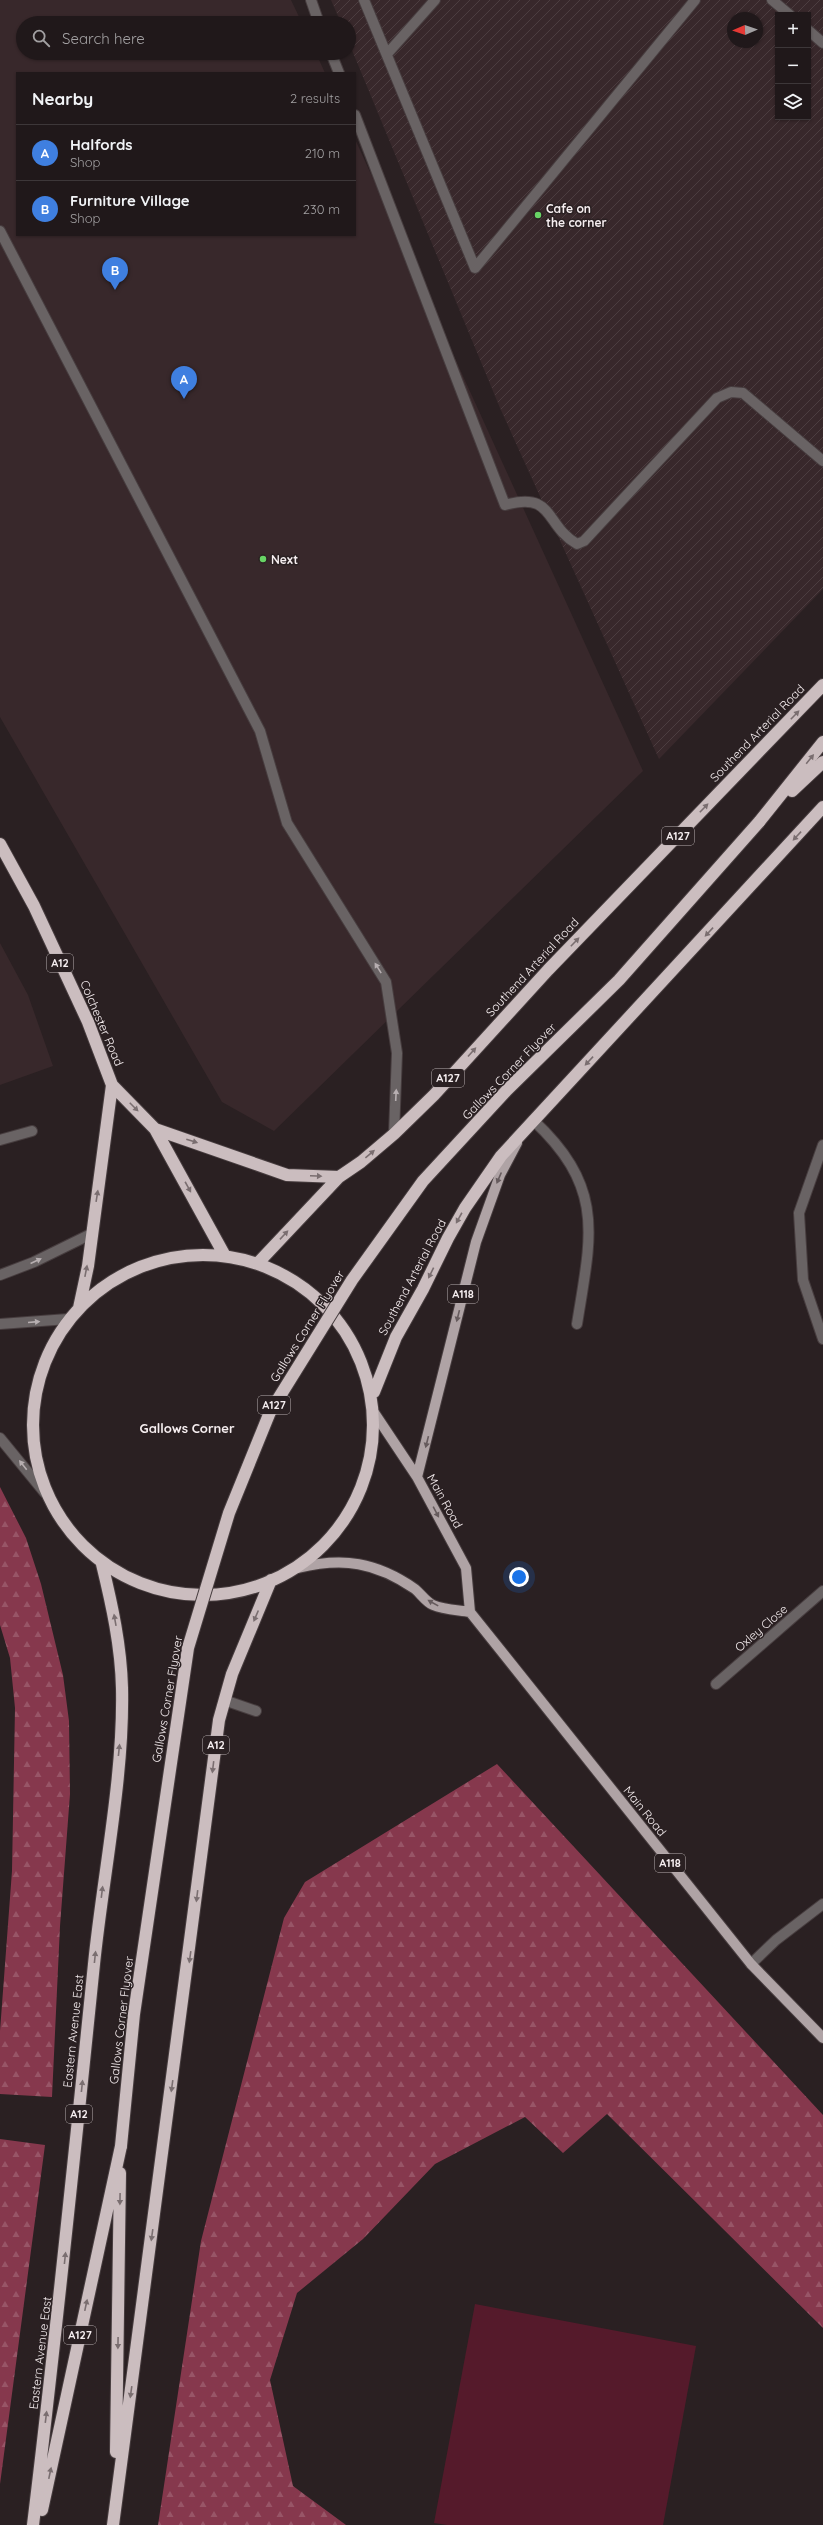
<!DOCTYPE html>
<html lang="en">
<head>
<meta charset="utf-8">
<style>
  :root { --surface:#20181a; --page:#2d2527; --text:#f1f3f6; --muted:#a2a0a2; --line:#3d3739; --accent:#1a73e8 }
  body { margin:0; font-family:Quicksand,sans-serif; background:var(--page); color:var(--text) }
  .controls { position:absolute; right:12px; top:12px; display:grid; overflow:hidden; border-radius:0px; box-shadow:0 1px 3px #0004 }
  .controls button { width:36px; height:36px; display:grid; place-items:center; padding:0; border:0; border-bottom:1px solid var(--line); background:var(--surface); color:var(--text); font:20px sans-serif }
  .compass { position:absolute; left:727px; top:12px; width:36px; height:36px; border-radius:50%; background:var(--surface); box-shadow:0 1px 3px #0004; rotate:268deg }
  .you { position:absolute; left:519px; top:1577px; width:14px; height:14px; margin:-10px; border:3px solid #fff; border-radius:50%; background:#1a73e8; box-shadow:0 0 0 6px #1a73e833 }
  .badge { display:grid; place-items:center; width:26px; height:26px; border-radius:50%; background:var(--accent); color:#fff; font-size:13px; font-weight:700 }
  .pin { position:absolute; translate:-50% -33px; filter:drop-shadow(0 1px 2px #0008) }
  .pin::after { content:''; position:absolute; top:21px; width:14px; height:12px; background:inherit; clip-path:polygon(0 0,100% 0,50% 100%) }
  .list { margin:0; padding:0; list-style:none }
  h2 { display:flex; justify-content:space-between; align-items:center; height:52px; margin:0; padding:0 16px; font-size:17px }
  h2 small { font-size:13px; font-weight:400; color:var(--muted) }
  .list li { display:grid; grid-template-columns:26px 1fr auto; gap:12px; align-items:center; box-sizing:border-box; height:56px; padding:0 16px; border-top:1px solid var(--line) }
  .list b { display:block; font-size:15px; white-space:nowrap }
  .list p { margin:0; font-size:13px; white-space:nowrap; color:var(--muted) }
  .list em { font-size:13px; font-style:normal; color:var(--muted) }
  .icon { flex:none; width:22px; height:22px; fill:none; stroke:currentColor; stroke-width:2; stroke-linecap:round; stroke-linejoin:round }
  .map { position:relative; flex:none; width:823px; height:2525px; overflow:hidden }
  .search { position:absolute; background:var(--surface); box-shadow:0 1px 3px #0004; left:16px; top:16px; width:340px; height:44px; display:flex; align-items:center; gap:10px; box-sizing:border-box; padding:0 14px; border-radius:22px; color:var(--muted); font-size:15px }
  .panel { position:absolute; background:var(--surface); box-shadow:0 1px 3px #0004; left:16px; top:72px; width:340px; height:164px; border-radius:0px }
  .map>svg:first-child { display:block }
  .built { fill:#38282b }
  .industrial { fill:url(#industrial-furrows); fill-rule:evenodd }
  .green { fill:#551a2b }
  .forest { fill:url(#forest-firs) }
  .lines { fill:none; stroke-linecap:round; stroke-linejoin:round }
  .minor-casing { stroke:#473d3f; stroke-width:12 }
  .major-casing { stroke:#473d3f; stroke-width:12 }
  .highway-casing { stroke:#473d3f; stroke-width:14 }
  .minor { stroke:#696364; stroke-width:10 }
  .major { stroke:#afa3a5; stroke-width:10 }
  .highway { stroke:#cbbdbf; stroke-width:12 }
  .highway-bridge-casing { stroke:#473d3f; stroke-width:14; stroke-linecap:butt }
  .highway-bridge { stroke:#cbbdbf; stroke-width:12 }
  .oneway { fill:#7a6e70 }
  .oneway2 { fill:#b7afb1 }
  .oneway3 { fill:#665b5d }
  .poi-dot { fill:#68d465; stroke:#2a2022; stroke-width:1.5 }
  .labels { text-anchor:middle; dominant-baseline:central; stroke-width:3; stroke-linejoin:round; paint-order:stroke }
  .shield { fill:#2a2022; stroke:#b9b0b2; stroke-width:1 }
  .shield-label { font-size:11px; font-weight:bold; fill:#f6eef0 }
  .poi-label { font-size:12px; font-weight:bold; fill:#f6eef0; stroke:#2a2022; text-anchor:start }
  .street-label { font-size:12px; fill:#f6eef0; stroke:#2a2022 }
  .neighbourhood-label { font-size:13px; font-weight:bold; fill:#f6eef0; stroke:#2a2022 }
</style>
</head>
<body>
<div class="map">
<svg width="823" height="2525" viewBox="0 0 823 2525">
  <defs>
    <pattern id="industrial-furrows" width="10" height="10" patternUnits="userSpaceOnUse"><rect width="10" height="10" fill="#38282b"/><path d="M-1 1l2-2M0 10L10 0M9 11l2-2" fill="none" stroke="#4c3d40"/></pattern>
    <pattern id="forest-firs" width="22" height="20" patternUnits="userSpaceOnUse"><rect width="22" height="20" fill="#86384d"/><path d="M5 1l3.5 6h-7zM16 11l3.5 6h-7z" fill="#985567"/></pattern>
  </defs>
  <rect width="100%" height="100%" fill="#2a2022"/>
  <path class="built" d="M0,0h291l11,23h-279v30h293l9,20h-308v162h338v-96l288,632 -369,360 -52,-29 -222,-385z
    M0,943l28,52 25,71 -53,19z"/>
  <path class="industrial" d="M331,0h492v589l-164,170 -159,-351 -151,-365v-20h-8zM778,15h30v102h-30zM733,18h24v24h-24z"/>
  <path class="green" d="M475,2304l221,42 -33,179h-216l-13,-2z"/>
  <path class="forest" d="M0,1487l26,51 15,46 22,91 6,46 1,73 -10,132 -8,171 -52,-3v-63l12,-160 3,-163 -5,-50 -10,-33z
    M497,1764l326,351v213l-216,-214 -44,39 -38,-36 -90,47 -72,75 -66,54 -27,87 23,106 53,39h-188l43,-284 83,-323 21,-36z
    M0,2139l45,6 -45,339z"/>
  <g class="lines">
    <g class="minor-casing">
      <path id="minor" d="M311,0l8,23
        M364,0l111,268 220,-268
        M772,0l18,15
        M808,30l15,13
        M331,53l8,20
        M387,54l48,-54
        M355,115l150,390c50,-14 39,20 72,39l7,-3 133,-143 14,-6 12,1 80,68
        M0,231l260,500 27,92 99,159 11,71 -3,81
        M533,1120c73,68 58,116 44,204
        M0,1140l32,-9
        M823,1145l-24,68 4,67 20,59
        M0,1275l34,-13 57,-28
        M0,1324l68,-5
        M0,1438l45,55
        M716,1684l107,-93
        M224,1700l32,11
        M751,1964l25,-24 47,-36"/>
    </g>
    <g class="major-casing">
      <path id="major" d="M373,1411l44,66 49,91 4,44 281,352 72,74
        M417,1477l59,-235 24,-67 17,-32
        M298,1568c45,-11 78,-6 117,21 6,5 11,13 18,16 11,5 26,5 37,7"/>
    </g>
    <g class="highway-casing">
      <path id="highway" d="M792,791l31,-29
        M759,822l64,-80
        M0,844l34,62 54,116 24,63 43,44 70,127
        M155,1129l132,46 52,2
        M33 1425a170 170 0 1 1 340 0a170 170 0 1 1-340 0Z
        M258,1263l81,-86 22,-15 33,-28 40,-39 114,-125 275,-285
        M79,1308l9,-42 24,-181
        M374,1392l22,-55 27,-48 25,-51 17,-30 36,-52 322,-349
        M116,2452l4,-279
        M42,2510l79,-364
        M33,2525c23,-187 42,-374 61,-561 9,-89 30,-187 28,-276 -1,-42 -10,-83 -20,-124
        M113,2525l106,-805 13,-46 39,-94"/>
    </g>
    <use href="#minor" class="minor"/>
    <use href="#major" class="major"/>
    <use href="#highway" class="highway"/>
    <g class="highway-bridge-casing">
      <path id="highway-bridge" d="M121,2146l13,-132 54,-366 41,-135 41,-101 82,-132 71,-99 84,-91 112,-110 140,-158"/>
    </g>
    <use href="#highway-bridge" class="highway-bridge"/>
  </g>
  <defs><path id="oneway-solid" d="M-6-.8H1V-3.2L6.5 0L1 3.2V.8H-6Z"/></defs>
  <g class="oneway">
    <use href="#oneway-solid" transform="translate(795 715) rotate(-46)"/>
    <use href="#oneway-solid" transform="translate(810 759) rotate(-51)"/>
    <use href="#oneway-solid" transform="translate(704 808) rotate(-46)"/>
    <use href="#oneway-solid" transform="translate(797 836) rotate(133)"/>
    <use href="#oneway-solid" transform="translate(709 932) rotate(133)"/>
    <use href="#oneway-solid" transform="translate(575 942) rotate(-46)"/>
    <use href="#oneway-solid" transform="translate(472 1052) rotate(-48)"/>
    <use href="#oneway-solid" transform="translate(589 1061) rotate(133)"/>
    <use href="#oneway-solid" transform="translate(134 1107) rotate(45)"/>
    <use href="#oneway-solid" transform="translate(192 1141) rotate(18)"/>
    <use href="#oneway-solid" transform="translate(370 1154) rotate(-40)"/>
    <use href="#oneway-solid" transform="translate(316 1176) rotate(2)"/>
    <use href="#oneway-solid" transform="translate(188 1187) rotate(61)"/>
    <use href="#oneway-solid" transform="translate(97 1196) rotate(-81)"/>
    <use href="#oneway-solid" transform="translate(459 1218) rotate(119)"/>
    <use href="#oneway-solid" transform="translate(284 1235) rotate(-47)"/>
    <use href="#oneway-solid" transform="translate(86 1271) rotate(-79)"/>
    <use href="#oneway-solid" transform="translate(431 1273) rotate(116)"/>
    <use href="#oneway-solid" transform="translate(256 1616) rotate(113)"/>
    <use href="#oneway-solid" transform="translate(115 1620) rotate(-100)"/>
    <use href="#oneway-solid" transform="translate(119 1750) rotate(-84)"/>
    <use href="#oneway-solid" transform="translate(213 1767) rotate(97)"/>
    <use href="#oneway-solid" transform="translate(102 1892) rotate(-83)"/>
    <use href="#oneway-solid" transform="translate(197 1896) rotate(97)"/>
    <use href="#oneway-solid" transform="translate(95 1957) rotate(-84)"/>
    <use href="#oneway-solid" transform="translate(190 1957) rotate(98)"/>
    <use href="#oneway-solid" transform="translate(82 2086) rotate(-84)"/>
    <use href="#oneway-solid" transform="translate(172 2086) rotate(98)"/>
    <use href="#oneway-solid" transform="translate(120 2199) rotate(91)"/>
    <use href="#oneway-solid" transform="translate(152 2235) rotate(98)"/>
    <use href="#oneway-solid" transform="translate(65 2258) rotate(-84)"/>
    <use href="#oneway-solid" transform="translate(86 2305) rotate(-78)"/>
    <use href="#oneway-solid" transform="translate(118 2343) rotate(91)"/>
    <use href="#oneway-solid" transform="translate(131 2392) rotate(98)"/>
    <use href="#oneway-solid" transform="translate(46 2417) rotate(-83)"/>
    <use href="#oneway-solid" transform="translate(50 2473) rotate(-78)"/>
  </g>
  <g class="oneway2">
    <use href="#oneway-solid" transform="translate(378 968) rotate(-122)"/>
    <use href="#oneway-solid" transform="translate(396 1095) rotate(-87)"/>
    <use href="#oneway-solid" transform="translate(36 1261) rotate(-25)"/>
    <use href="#oneway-solid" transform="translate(34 1322) rotate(-5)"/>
    <use href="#oneway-solid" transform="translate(23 1465) rotate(-128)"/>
  </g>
  <g class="oneway3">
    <use href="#oneway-solid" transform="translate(499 1178) rotate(113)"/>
    <use href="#oneway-solid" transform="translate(458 1316) rotate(104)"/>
    <use href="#oneway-solid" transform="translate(427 1442) rotate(104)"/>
    <use href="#oneway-solid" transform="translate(436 1512) rotate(62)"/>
    <use href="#oneway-solid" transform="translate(433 1603) rotate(-151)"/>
  </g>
  <g class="poi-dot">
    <circle cx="538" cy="215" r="4"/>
    <circle cx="263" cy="559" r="4"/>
  </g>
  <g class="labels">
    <g class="shield">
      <rect x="662" y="827" width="32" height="18" rx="3"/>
      <rect x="47" y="954" width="26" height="18" rx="3"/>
      <rect x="432" y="1069" width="32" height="18" rx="3"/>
      <rect x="448" y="1285" width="30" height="18" rx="3"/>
      <rect x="258" y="1396" width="32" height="18" rx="3"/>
      <rect x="203" y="1736" width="26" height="18" rx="3"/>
      <rect x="655" y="1854" width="30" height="18" rx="3"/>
      <rect x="66" y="2105" width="26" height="18" rx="3"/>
      <rect x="64" y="2326" width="32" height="18" rx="3"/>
    </g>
    <g class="shield-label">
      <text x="678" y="836">A127</text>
      <text x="60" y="963">A12</text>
      <text x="448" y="1078">A127</text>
      <text x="463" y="1294">A118</text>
      <text x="274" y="1405">A127</text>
      <text x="216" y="1745">A12</text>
      <text x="670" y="1863">A118</text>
      <text x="79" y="2114">A12</text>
      <text x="80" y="2335">A127</text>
    </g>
    <g class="poi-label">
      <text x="546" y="208">Cafe on<tspan x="546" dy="14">the corner</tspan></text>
      <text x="271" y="559">Next</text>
    </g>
    <g class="street-label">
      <text transform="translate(757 733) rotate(-46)">Southend Arterial Road</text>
      <text transform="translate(532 967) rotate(-47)">Southend Arterial Road</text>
      <text transform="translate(102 1023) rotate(67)">Colchester Road</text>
      <text transform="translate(509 1071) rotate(-46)">Gallows Corner Flyover</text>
      <text transform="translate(412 1277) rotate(-62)">Southend Arterial Road</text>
      <text transform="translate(307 1326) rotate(-58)">Gallows Corner Flyover</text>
      <text transform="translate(445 1501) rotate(61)">Main Road</text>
      <text transform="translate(761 1628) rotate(-41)">Oxley Close</text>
      <text transform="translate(167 1699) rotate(-80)">Gallows Corner Flyover</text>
      <text transform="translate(645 1811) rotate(51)">Main Road</text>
      <text transform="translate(121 2020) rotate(-83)">Gallows Corner Flyover</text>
      <text transform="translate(73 2031) rotate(-84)">Eastern Avenue East</text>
      <text transform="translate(40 2353) rotate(-83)">Eastern Avenue East</text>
    </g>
    <g class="neighbourhood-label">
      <text x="187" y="1428">Gallows Corner</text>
    </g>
  </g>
</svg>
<div class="controls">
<button>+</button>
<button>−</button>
<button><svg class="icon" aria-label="layers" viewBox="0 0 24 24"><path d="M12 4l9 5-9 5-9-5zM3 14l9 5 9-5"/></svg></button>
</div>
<svg class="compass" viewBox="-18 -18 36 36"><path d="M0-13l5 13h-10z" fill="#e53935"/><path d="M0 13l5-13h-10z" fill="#a2a0a2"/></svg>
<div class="you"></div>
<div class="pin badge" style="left:184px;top:399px;background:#3f7fe0">A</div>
<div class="pin badge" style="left:115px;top:290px;background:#3f7fe0">B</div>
<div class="search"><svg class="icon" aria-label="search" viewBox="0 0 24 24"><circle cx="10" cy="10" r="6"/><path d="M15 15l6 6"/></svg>Search here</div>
<section class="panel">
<h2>Nearby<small>2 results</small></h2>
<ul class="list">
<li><span class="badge" style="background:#3f7fe0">A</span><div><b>Halfords</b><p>Shop</p></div><em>210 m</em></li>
<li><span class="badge" style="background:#3f7fe0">B</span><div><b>Furniture Village</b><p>Shop</p></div><em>230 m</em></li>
</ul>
</section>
</div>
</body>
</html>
